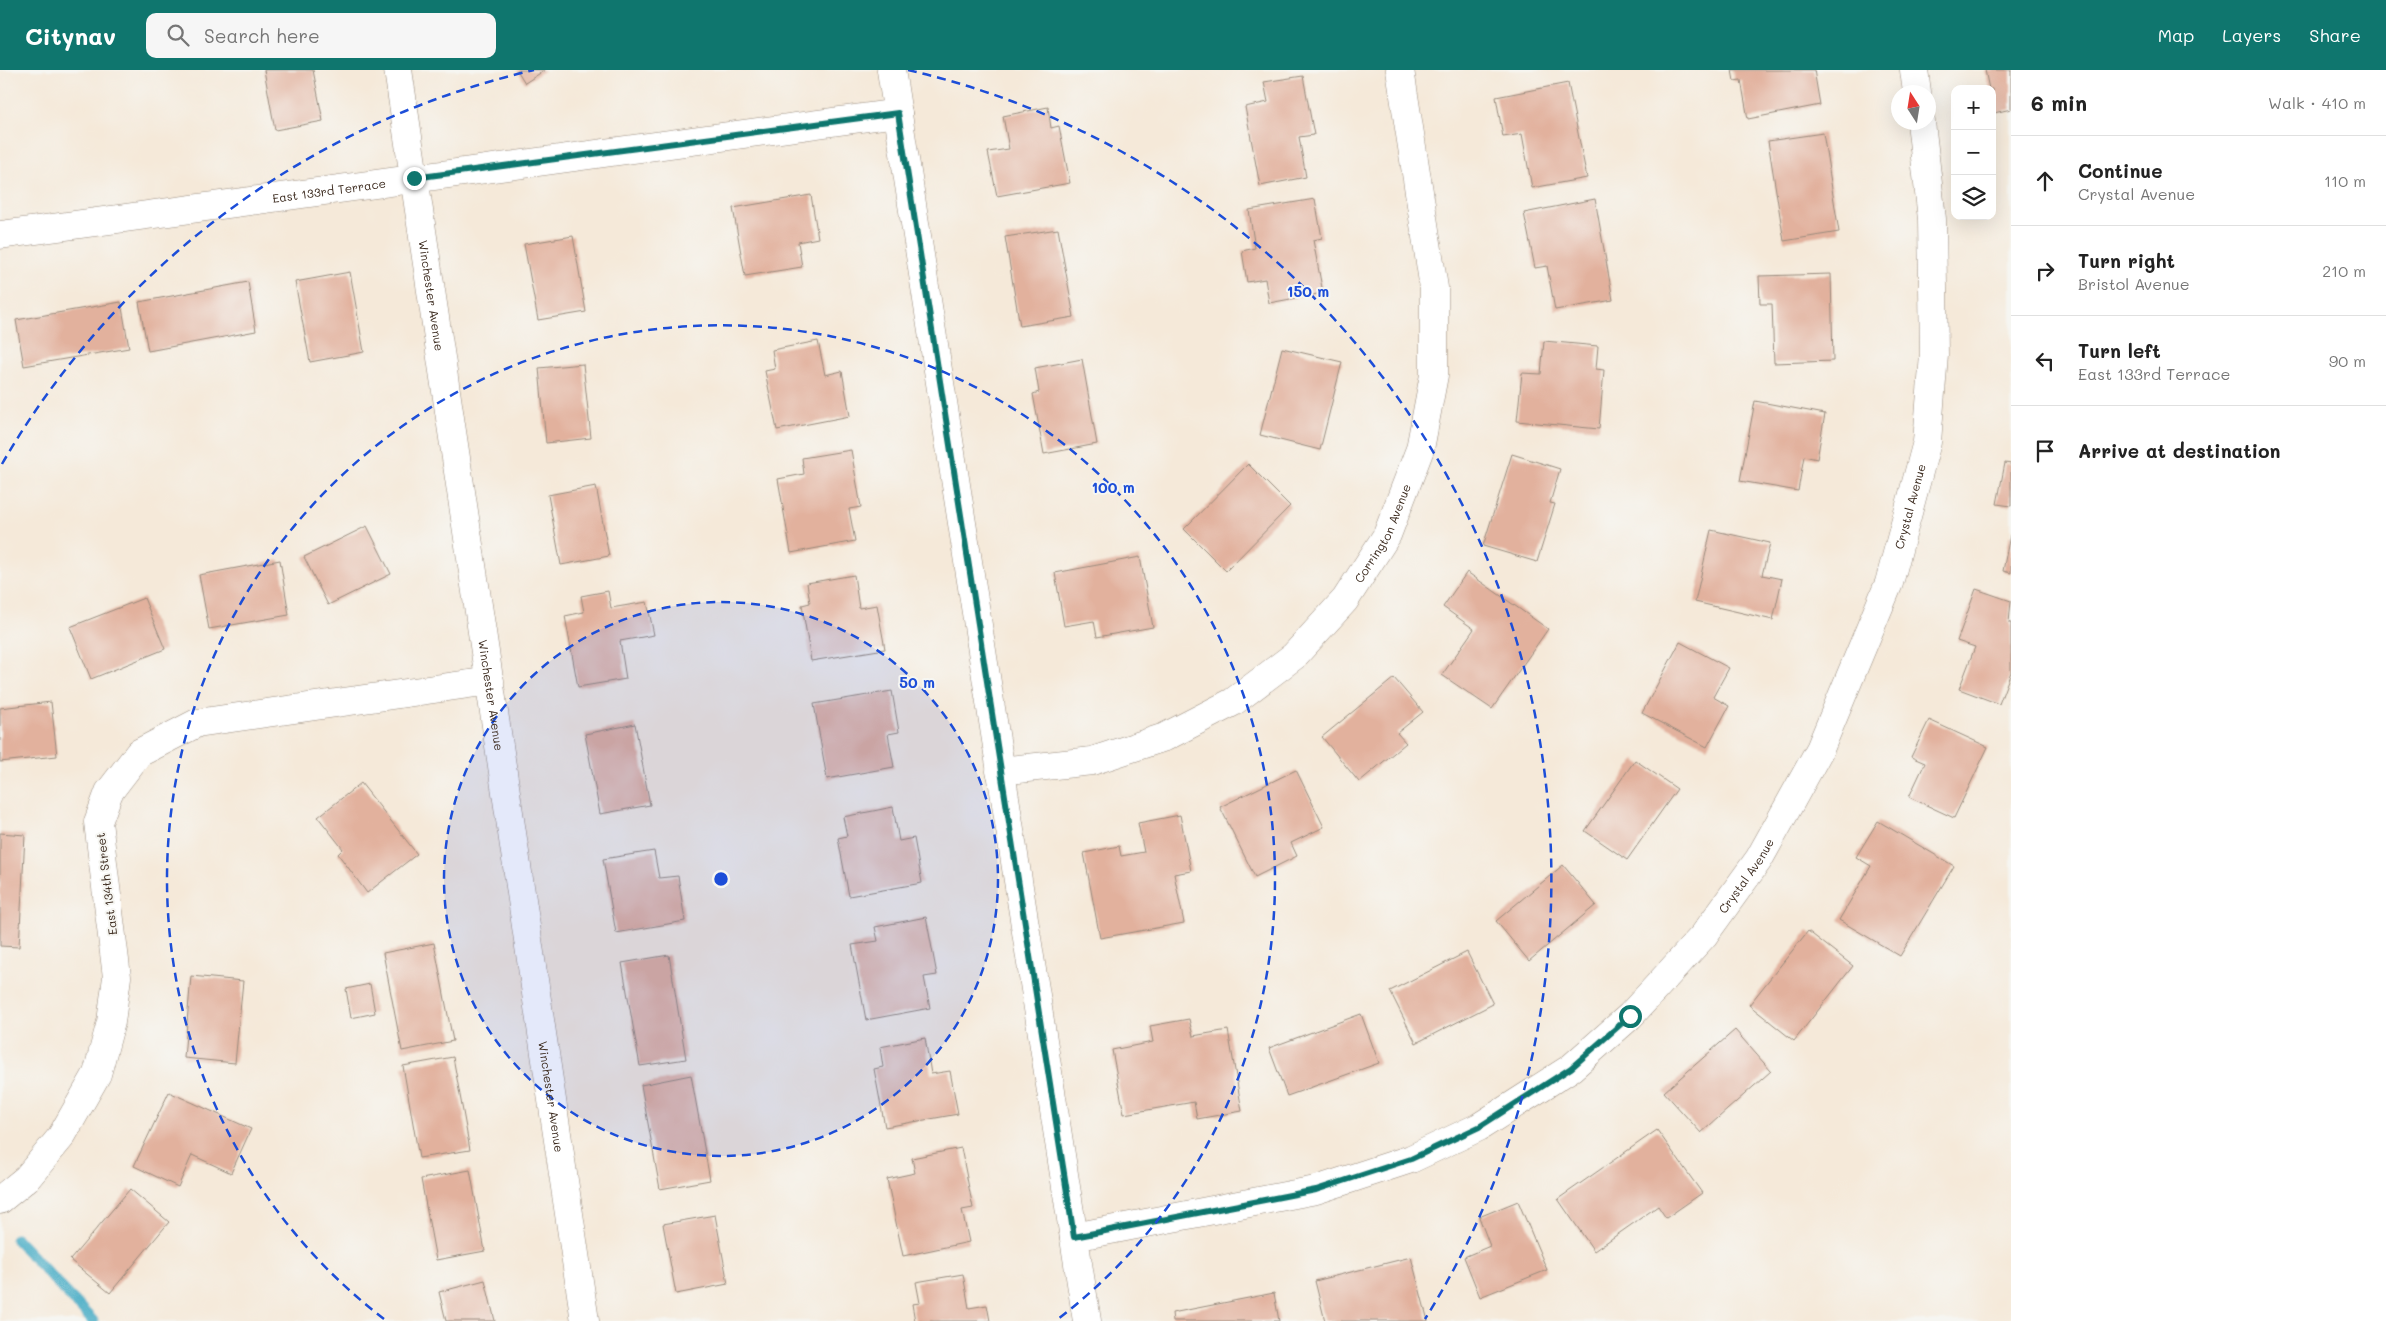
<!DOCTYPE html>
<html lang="en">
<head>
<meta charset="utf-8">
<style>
  :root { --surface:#fff; --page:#f6f6f6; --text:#222; --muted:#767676; --line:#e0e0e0; --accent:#0f766e }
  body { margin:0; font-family:Mali,sans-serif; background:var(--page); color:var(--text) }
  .controls { position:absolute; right:15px; top:15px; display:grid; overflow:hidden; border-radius:10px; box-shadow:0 5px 20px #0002 }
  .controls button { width:45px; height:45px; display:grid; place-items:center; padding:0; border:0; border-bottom:1px solid var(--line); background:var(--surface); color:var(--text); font:25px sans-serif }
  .compass { position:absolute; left:1891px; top:15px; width:45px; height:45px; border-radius:50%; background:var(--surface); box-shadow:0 5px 20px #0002; rotate:348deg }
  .stop { position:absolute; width:15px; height:15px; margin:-11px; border:4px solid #0f766e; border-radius:50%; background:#fff }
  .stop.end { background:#0f766e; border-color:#fff; box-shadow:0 1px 5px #0008 }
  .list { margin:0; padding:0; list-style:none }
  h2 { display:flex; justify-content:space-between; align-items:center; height:65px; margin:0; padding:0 20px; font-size:21px }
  h2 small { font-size:16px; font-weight:400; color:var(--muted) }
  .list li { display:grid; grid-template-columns:32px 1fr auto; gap:15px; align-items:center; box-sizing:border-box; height:90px; padding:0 20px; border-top:1px solid var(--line) }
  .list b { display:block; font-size:19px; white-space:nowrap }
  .list p { margin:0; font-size:16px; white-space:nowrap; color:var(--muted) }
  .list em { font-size:16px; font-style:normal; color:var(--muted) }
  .icon { flex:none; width:28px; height:28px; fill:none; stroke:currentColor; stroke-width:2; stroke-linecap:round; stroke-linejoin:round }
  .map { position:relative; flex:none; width:2011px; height:1251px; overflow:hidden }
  header { display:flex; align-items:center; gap:30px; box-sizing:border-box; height:70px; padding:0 25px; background:var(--accent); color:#fff }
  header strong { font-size:24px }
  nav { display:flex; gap:28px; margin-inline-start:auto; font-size:18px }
  .search { width:350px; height:45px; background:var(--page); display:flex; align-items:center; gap:12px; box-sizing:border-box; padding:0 18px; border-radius:10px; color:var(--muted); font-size:19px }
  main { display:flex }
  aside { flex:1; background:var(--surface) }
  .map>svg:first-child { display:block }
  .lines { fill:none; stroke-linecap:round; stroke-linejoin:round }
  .stream { stroke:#45abc5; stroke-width:11 }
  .building { fill:#e2b19d }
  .minor-casing { stroke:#988a7c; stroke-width:29 }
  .minor { stroke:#fff; stroke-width:28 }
  .route { stroke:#0f766e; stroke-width:6 }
  .ring { fill:none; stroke:#1d4ed8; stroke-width:2.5; stroke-dasharray:9 6 }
  .labels { text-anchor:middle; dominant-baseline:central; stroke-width:4; stroke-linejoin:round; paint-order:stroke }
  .street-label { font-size:12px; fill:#3b2a1e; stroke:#f6f6f2 }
  .centre { fill:#1d4ed8; stroke:#f6f6f2; stroke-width:2.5 }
  .ring-label { font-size:15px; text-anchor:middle; font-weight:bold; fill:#1d4ed8; stroke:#f6f6f2; stroke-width:4; stroke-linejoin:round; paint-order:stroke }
</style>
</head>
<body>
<header>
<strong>Citynav</strong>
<div class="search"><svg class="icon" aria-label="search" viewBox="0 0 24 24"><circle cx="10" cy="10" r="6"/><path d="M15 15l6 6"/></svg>Search here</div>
<nav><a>Map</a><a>Layers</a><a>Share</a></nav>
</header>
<main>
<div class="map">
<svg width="2011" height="1251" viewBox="0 0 2011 1251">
  <rect width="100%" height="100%" fill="#f6f6f2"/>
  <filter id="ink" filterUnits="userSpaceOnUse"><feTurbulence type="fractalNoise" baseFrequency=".02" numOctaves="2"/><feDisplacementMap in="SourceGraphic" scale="10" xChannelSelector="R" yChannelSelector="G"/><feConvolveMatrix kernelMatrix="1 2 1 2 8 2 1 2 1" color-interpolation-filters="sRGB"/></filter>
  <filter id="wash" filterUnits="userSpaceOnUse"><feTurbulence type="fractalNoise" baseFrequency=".0096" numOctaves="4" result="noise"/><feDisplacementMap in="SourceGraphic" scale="20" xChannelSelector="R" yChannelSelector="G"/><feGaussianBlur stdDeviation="1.12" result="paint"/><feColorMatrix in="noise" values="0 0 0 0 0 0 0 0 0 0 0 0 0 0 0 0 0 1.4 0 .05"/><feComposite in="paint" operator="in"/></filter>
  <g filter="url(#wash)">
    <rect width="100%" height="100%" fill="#f5e9d9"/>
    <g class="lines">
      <path class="stream" d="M16,1169l77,82"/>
    </g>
    <g id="blocks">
      <path class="building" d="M264,0h49l10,51 -48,9z
        M517,0h28l-20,13z
        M1732,0h82l6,35 -72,14 -7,-39 -7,1z
        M1985,0h26v39l-17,4 -2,-24h-3z
        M1303,6l11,59 -15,2 7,40 -46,9 -15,-79 23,-5 -4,-20z
        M1568,13l19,95 -55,10 -10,-54 -19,3 -7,-40z
        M1048,37l3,21 8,-2 11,57 -73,13 -9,-44 21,-3 -6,-33z
        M1823,63l16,99 -55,9 -16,-100z
        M811,125l7,43 -20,4 4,25 -57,9 -12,-68z
        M1315,129l7,39 -9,2 10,53 -54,10 -4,-24 -18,3 -5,-31 13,-3 -6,-38z
        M1595,129l18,101 -58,10 -8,-44 -12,2 -11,-55z
        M1058,159l16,88 -54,9 -15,-89z
        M573,166l13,76 -48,8 -14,-76z
        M350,202l14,80 -54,10 -15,-80z
        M1831,204l2,87 -59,2 -2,-59h-12l-1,-28z
        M248,212l8,49 -108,20 -9,-49z
        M121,232l8,46 -105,18 -8,-46z
        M818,271l7,34 17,-4 8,45 -73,14 -12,-59 10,-2 -3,-19z
        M1544,271l54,5 -2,23 8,1 -5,59 -82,-8 5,-48 19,1z
        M1282,278l60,14 -22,88 -60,-15z
        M1082,289l15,85 -53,10 -11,-60 6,-2 -4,-24z
        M583,294l8,74 -45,5 -7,-75z
        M1755,331l70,13 -8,45 -13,-3 -6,35 -58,-10z
        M851,380l10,57 -12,2 6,32 -64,12 -13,-74 26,-5 -2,-16z
        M1512,384l48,15 -10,34 5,1 -18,58 -54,-16z
        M2005,393l6,1v42l-14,-2z
        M1248,394l42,42 -64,65 -42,-42z
        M596,416l13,70 -48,9 -13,-70z
        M367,456l24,48 -63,31 -24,-48z
        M1711,460l59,13 -8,32 20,4 -9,41 -78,-18z
        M2010,465h1v38l-8,-2z
        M1140,487l13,70 -56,10 -3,-16 -30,5 -9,-53z
        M280,490l9,55 -80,14 -10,-54z
        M1467,502l81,57 -56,80 -50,-34 32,-46 -31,-22z
        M854,505l5,33 18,-3 8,44 -74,12 -9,-56 8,-2 -3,-20z
        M1976,519l35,12 -2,22h2v49l-12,32 -40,-15 16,-42 -18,-6z
        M608,521l3,17 36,-6 7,33 -34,6 6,38 -48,8 -13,-71 19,-4 -3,-16z
        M144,528l21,51 -74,30 -21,-52z
        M1680,572l49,26 -16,29 16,9 -22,41 -65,-34z
        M1394,608l29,34 -26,21 9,10 -47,39 -37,-45z
        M892,621l7,41 -11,2 6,33 -67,12 -13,-75z
        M51,632l6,54 -57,6v-54z
        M1929,650l59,27 -34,71 -45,-21 16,-34 -14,-6z
        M635,654l15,81 -50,9 -15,-80z
        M1635,690l42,29 -50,71 -42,-29z
        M1296,700l28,57 -33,16 6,13 -42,21 -35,-70z
        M361,713l56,71 -50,39 -29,-39 5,-5 -25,-32z
        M893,737l6,34 15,-3 8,45 -73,13 -11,-58 9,-2 -4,-19z
        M1180,745l11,56 -17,3 10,49 -84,15 -16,-85 35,-7 2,10 23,-4 -6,-29z
        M1878,751l76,45 -54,90 -61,-36 32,-54 -15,-9z
        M0,763l25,2 -6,112 -19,-1z
        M654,781l5,27 19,-2 7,45 -69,12 -13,-74z
        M1563,795l33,40 -67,56 -33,-40z
        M926,847l11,58 -13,2 6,31 -64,12 -14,-75 26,-4 -3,-14z
        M1808,861l45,35 -59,75 -45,-36z
        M434,873l19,98 -51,10 -19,-98z
        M1467,882l26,52 -77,39 -26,-52z
        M669,885l17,104 -46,7 -18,-103z
        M191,906l52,5 -8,82 -51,-5z
        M370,914l5,29 -24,5 -5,-29z
        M1361,944l18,49 -92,33 -18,-48z
        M1189,949l4,17 35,-6 14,81 -45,8 -3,-17 -70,12 -12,-64 41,-8 -3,-16z
        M1735,960l36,41 -70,62 -37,-41z
        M925,968l6,36 19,-3 8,43 -73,13 -11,-58 9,-2 -3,-20z
        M453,987l17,93 -51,8 -16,-92z
        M691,1005l19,105 -50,9 -19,-104z
        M169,1022l82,37 -20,44 -39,-18 -14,32 -44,-21z
        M1657,1060l45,63 -36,25 -8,-12 -64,45 -36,-52z
        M961,1078l12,60 -11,2 7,32 -66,14 -16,-77 28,-6 -3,-15z
        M470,1100l15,81 -49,9 -15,-81z
        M130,1119l39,33 -59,71 -40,-33z
        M1518,1131l29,69 -67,27 -16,-40 26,-11 -11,-29z
        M715,1145l13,69 -52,10 -13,-70z
        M1411,1187l17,64h-103l-10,-40z
        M963,1204l6,34 18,-3 3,16h-75l-3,-17 8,-1 -4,-21z
        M485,1210l10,41h-49l-7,-29z
        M1274,1223l5,28h-106l-1,-8z"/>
    </g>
  </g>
  <g filter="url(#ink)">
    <use href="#blocks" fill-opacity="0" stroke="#988a7c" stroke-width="1"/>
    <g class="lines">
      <g class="minor-casing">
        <g id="minor">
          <path id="s1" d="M398,0l187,1251"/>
          <path d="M891,0l196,1251"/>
          <path d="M1914,0l3,22"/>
          <path id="s2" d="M0,165l898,-122"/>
          <path id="s3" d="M1000,701l92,-10 73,-24 68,-35 61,-46 51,-56 42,-65 33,-86 14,-74v-87l-34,-218"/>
          <path d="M0,1130l27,-22 34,-41 36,-63 14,-52 6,-45 -19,-155 11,-30 30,-39 58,-30 293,-42"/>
          <path id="s4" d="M1074,1167l242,-47 95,-31 68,-32 92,-59 59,-52 74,-81 55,-76 61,-110 69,-166 38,-141 7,-87 -2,-136 -11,-97"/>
        </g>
      </g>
      <use href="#minor" class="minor"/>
    </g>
  </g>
  <g class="lines" filter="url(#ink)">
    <path class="route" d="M414,108l484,-65 176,1124 242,-47 95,-31 68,-32 92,-59 59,-52"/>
  </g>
  <circle cx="721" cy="809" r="277" fill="#1d4ed8" fill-opacity=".12"/>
  <g class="ring">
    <circle cx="721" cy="809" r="277"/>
    <path d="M384 1249A554 554 0 1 1 1058 1249"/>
    <path d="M2 394A830 830 0 0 1 534 0M908 0A830 830 0 0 1 1425 1249"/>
  </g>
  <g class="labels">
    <g class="street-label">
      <text stroke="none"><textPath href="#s2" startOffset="332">East 133rd Terrace</textPath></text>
      <text stroke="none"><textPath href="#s1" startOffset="228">Winchester Avenue</textPath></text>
      <text stroke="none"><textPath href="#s4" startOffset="1198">Crystal Avenue</textPath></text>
      <text stroke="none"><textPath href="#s3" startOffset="475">Corrington Avenue</textPath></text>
      <text stroke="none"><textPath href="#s1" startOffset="632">Winchester Avenue</textPath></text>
      <text stroke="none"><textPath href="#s4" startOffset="792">Crystal Avenue</textPath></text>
      <text transform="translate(106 814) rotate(-97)">East 134th Street</text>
      <text stroke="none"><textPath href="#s1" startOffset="1038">Winchester Avenue</textPath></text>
    </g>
  </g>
  <circle cx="721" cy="809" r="8" class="centre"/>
  <g class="ring-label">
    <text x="1308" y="227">150 m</text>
    <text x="1113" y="423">100 m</text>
    <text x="917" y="618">50 m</text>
  </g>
</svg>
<div class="controls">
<button>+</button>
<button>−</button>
<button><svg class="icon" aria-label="layers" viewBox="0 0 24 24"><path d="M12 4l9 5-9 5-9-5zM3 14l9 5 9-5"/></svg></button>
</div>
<svg class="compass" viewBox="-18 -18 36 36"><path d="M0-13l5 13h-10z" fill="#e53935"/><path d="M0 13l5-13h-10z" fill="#767676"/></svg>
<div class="stop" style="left:1630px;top:946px"></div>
<div class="stop end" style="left:414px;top:108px"></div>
</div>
<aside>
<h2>6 min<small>Walk · 410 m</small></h2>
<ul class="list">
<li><svg class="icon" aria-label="ahead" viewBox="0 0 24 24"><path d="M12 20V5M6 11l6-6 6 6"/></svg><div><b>Continue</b><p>Crystal Avenue</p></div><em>110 m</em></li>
<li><svg class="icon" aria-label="right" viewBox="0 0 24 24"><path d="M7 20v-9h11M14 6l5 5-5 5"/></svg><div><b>Turn right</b><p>Bristol Avenue</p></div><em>210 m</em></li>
<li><svg class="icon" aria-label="left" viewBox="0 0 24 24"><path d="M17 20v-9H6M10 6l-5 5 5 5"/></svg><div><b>Turn left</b><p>East 133rd Terrace</p></div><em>90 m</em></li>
<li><svg class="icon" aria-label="arrive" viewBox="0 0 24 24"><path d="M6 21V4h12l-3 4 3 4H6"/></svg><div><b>Arrive at destination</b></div></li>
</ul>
</aside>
</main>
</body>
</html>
